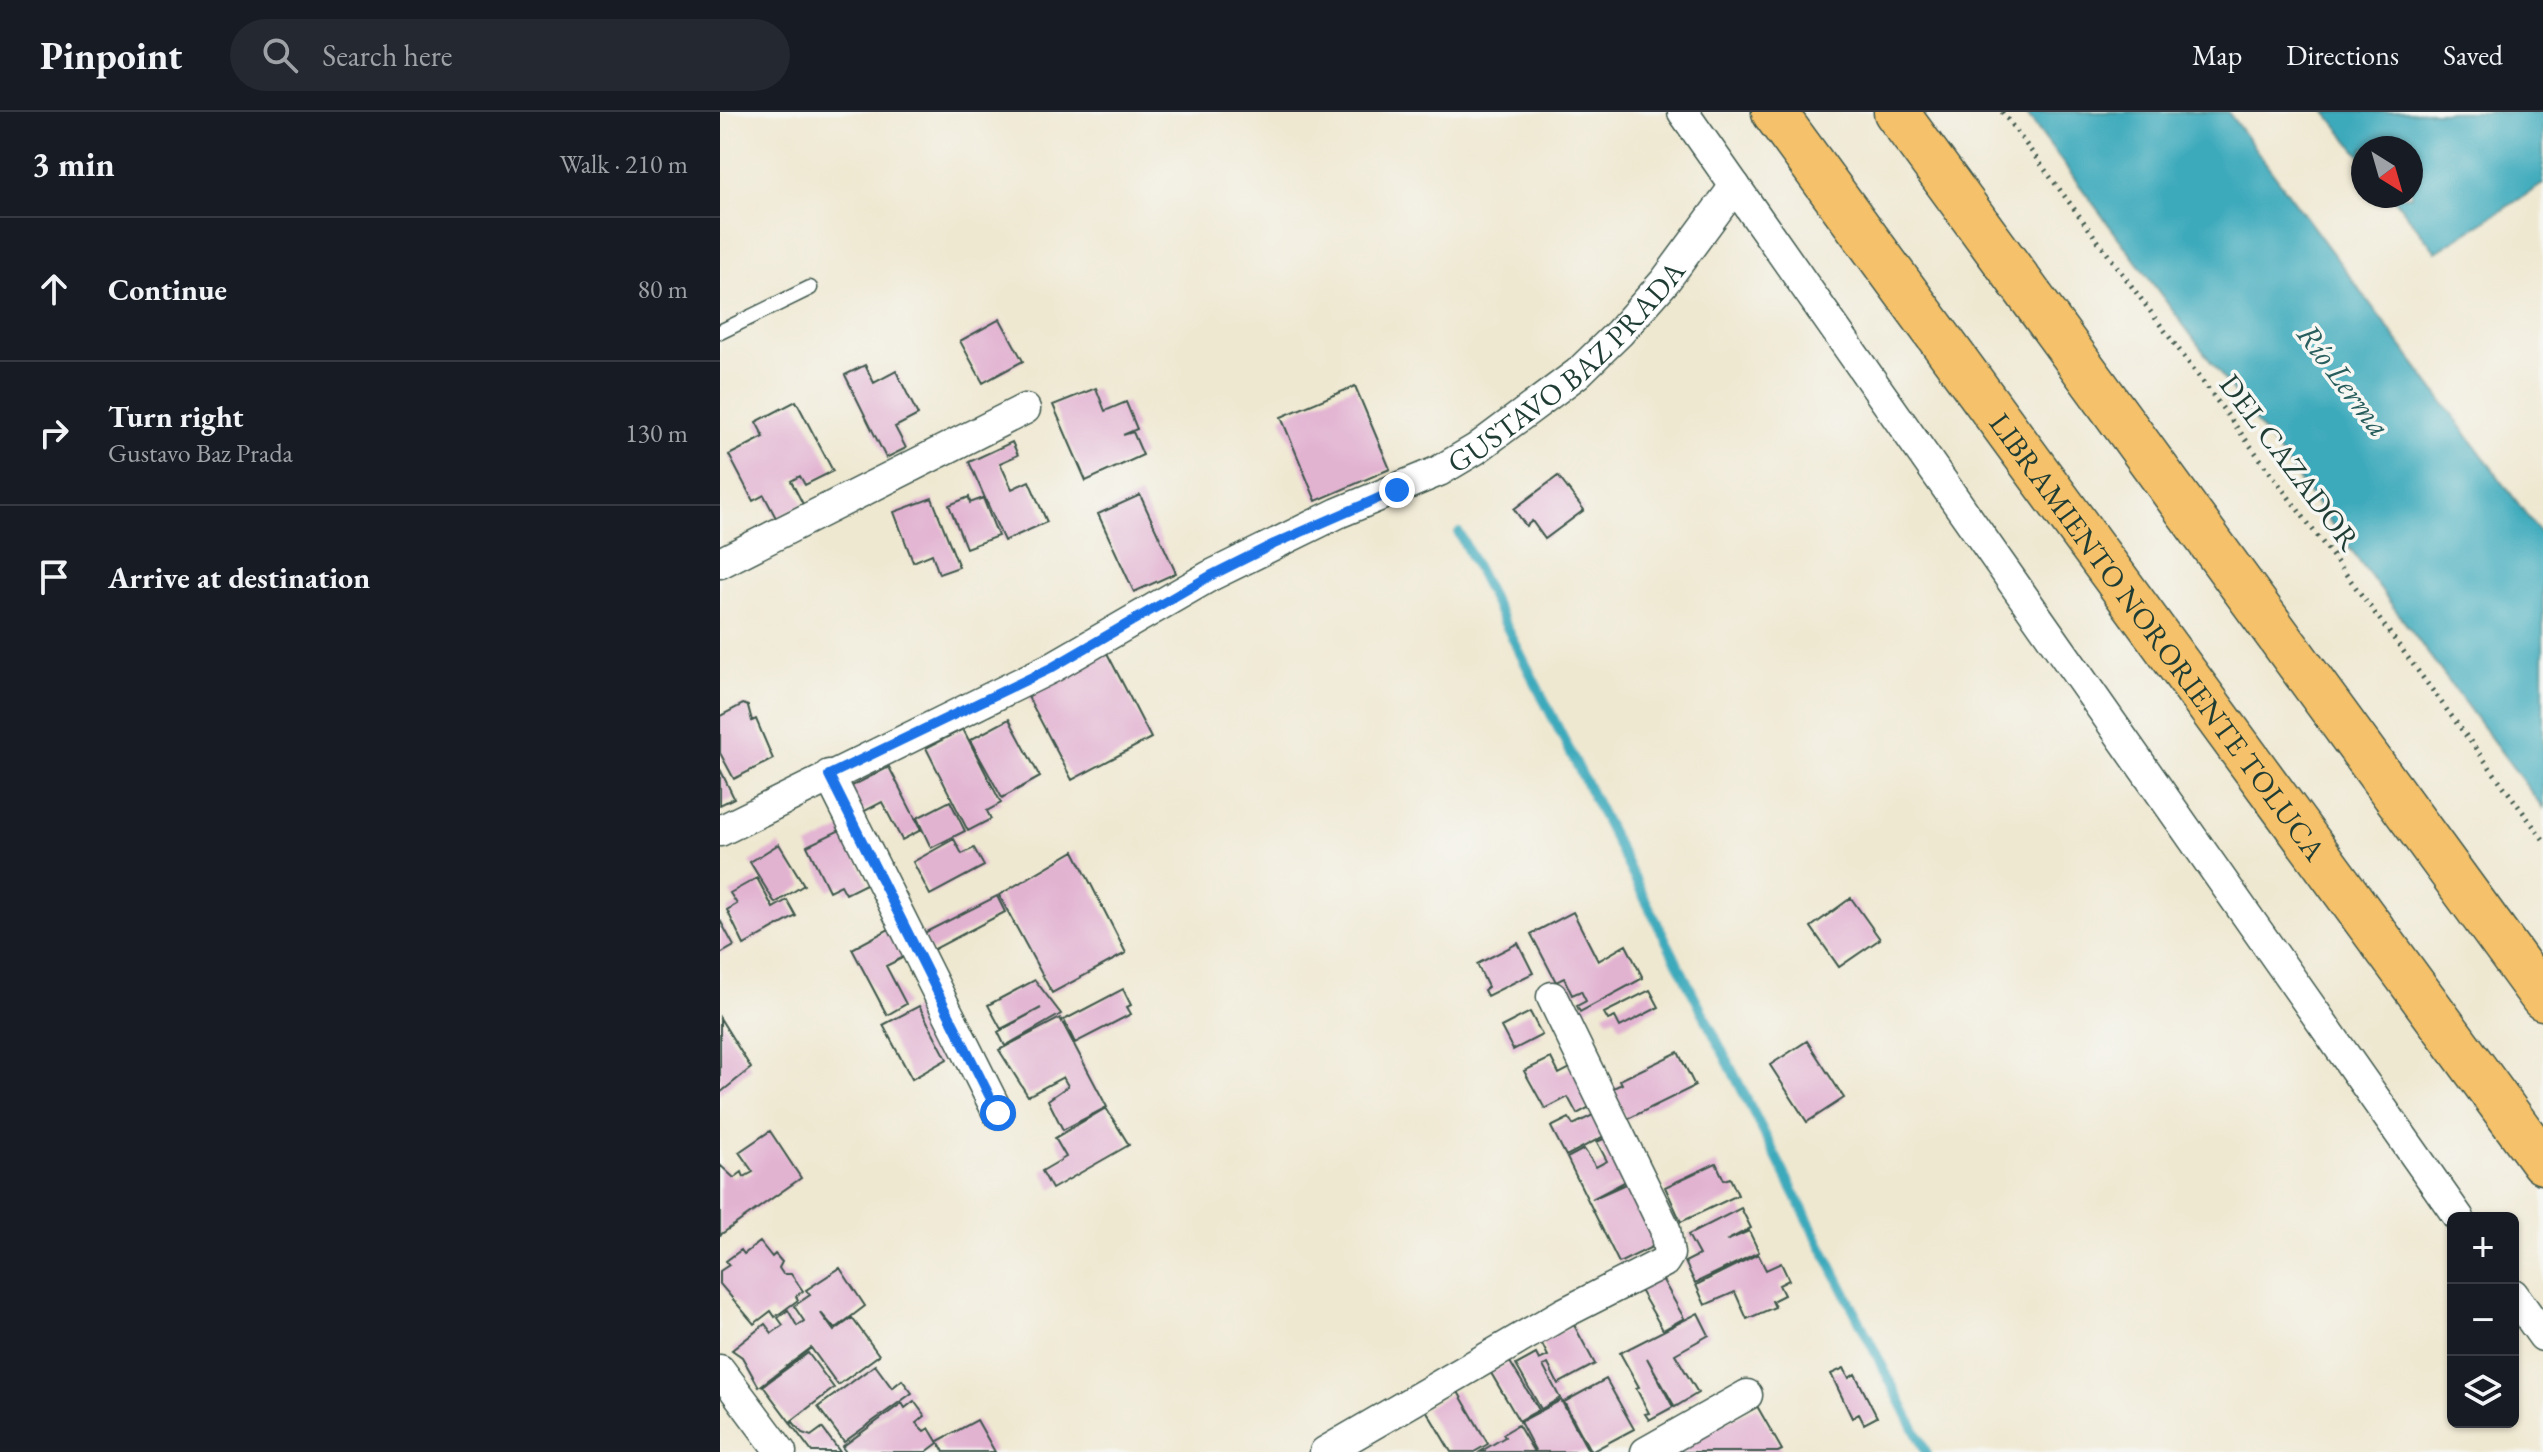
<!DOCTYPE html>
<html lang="en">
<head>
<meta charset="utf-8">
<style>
  :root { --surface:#171b24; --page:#242831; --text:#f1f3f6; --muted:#9ea1a6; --line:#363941 }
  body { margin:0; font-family:"EB Garamond",serif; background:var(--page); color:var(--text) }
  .controls { position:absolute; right:24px; bottom:24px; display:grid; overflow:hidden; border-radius:12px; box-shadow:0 2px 6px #0004 }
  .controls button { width:72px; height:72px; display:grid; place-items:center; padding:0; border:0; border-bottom:2px solid var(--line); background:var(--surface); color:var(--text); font:40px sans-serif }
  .compass { position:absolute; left:1631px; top:24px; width:72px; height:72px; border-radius:50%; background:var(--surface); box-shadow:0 2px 6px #0004; rotate:143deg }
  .stop { position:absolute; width:24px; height:24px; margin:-18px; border:6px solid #1a73e8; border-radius:50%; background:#fff }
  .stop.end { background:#1a73e8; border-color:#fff; box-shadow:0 2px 8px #0008 }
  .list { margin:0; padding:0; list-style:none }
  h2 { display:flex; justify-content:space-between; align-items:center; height:104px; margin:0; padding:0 32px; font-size:34px }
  h2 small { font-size:26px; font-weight:400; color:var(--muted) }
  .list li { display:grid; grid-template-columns:52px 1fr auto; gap:24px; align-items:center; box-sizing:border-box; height:144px; padding:0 32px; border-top:2px solid var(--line) }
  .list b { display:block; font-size:30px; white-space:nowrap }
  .list p { margin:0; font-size:26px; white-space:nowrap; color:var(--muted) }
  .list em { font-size:26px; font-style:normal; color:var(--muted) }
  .icon { flex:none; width:44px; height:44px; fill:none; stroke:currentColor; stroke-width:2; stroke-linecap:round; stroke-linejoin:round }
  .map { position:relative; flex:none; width:1823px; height:1340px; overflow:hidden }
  header { display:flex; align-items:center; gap:48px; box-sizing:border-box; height:112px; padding:0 40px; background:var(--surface); border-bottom:2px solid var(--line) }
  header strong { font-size:38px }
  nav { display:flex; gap:44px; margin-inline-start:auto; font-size:28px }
  .search { width:560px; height:72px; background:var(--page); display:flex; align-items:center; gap:20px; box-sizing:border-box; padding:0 28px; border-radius:44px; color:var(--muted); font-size:30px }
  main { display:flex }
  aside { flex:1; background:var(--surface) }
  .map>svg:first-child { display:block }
  .water { fill:#3daabc; stroke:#2e7478; stroke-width:2 }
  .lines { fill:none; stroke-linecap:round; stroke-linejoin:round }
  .stream { stroke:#3daabc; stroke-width:10 }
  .building { fill:#e2b3d1 }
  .lane-casing { stroke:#3e574c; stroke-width:17 }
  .street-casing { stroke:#3e574c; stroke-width:33 }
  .highway-casing { stroke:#3e574c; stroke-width:47 }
  .path { stroke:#3e574c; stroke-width:5; stroke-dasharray:2 6; stroke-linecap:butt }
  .lane { stroke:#fff; stroke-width:14 }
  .street { stroke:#fff; stroke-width:30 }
  .highway { stroke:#f5c16b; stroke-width:44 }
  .route { stroke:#1a73e8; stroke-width:10 }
  .labels { text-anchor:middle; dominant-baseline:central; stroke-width:7; stroke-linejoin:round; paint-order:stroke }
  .street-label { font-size:30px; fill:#1f3d34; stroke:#f6f6f2 }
  .water-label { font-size:32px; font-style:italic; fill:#285e5d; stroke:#f6f6f2 }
</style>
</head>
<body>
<header>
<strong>Pinpoint</strong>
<div class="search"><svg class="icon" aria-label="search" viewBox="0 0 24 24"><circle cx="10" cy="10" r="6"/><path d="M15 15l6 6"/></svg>Search here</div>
<nav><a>Map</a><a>Directions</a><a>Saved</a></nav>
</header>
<main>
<aside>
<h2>3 min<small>Walk · 210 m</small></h2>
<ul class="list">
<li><svg class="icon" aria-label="ahead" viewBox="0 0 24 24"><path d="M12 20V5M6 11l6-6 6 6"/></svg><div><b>Continue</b></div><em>80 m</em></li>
<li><svg class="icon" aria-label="right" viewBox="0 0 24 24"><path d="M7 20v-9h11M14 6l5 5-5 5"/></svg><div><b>Turn right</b><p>Gustavo Baz Prada</p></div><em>130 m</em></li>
<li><svg class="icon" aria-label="arrive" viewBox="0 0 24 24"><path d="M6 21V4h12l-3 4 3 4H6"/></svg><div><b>Arrive at destination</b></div></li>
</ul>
</aside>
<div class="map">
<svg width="1823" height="1340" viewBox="0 0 1823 1340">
  <rect width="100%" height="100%" fill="#f6f6f2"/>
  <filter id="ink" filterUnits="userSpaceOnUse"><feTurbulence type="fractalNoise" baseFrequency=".0125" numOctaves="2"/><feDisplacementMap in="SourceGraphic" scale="16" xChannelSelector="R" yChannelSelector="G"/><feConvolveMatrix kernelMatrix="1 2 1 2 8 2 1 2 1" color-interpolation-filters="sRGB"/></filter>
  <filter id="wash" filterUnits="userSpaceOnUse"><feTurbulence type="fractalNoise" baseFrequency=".006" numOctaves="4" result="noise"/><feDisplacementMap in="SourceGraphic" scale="32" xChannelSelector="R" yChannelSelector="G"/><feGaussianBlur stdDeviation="1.8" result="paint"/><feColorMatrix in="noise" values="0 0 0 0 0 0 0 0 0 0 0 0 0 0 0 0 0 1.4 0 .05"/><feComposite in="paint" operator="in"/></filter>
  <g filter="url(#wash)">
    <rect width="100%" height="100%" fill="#efe8d1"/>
    <path class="water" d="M1305,0h203l315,425v271z
      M1606,0h217v72l-107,68 -44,-56h19v-48h-48v11z"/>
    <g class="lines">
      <path class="stream" d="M739,421l467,919"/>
    </g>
    <g id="blocks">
      <path class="building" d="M280,207l23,42 -40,22 -23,-42z
        M145,253l9,18 22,-12 22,44 -23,12 11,21 -20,10 -41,-83z
        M635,274l35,83 -74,32 -35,-84z
        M376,276l9,23 21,-9 11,27 -14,6 10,-3 10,23 -57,26 -33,-76z
        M76,289l37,70 -28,14 -5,-9 -9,5 12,23 -27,14 -12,-23 -11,6 -24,-46 35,-18 -8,-15z
        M292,330l6,13 -18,8 12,26 17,-8 18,41 -43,19 -35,-79z
        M838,364l26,34 -39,29 -13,-18 -6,5 -12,-17z
        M420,383l36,78 -42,19 -36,-78z
        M249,385l1,6 13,-5 15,38 -32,12 -17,-43z
        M212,386l27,69 -20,7 -7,-20 -19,8 -19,-50z
        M387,541l44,85 -79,42 -45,-85z
        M23,592l5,2 4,15 4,-2 17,40 -39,20 -14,-26v-37z
        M289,607l31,58 -38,21 -32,-58z
        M243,617l38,74 -14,8 4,8 -23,12 -42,-83z
        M169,655l32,63 -19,10 -20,-38 -21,11 -13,-25z
        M0,657l14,29 -14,7z
        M230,689l15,30 -34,17 -14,-30z
        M122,717l26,54 -22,11 -5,-9 -12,6 -22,-45z
        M234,727l8,15 12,-6 10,18 -54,29 -17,-33z
        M59,732l25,41 -29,18 -25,-41z
        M354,739l52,102 -74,40 -53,-98z
        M37,766l16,30 14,-8 9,16 -52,29 -17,-35 10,-6 -7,-11z
        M277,784l8,16 -74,39 -9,-17z
        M1131,786l29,41 -41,28 -28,-40z
        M853,800l25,49 28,-16 17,33 -63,34 -3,-6 9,-5 -5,-10 -9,4 -8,-17 -8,4 -25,-48z
        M0,808l14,26 -14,8z
        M169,817l15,28 -18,9 20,38 -19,11 -35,-66z
        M798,831l15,30 -46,23 -3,-6 4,-3 -11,-23z
        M315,868l26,34 -56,32 -7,-14 43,-24 -40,21 -13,-24z
        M403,877l8,16 -4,2 4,7 -56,29 -11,-23z
        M930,878l9,17 -39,20 -5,-10 -7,3 -4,-7z
        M199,894l28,53 -35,20 -29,-54z
        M810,900l12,23 -29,15 -12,-23z
        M0,906l31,50 -31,25z
        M340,906l47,89 -44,23 -15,-30 20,-14 -5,-9 -35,19 -29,-46z
        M1087,929l37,57 -37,24 -37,-57z
        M958,940l17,34 -69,34 -13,-32 9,-4 -2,-4z
        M831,946l8,16 17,-9 21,38 -20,11 -9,-17 -23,12 -21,-38z
        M386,996l23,37 -77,44 -10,-18 24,-14 -11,-19z
        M879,1000l11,21 -44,23 -15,-29 18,-9 4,7z
        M50,1019l31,47 -81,57v-70l14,13 8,-6 2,5 9,-5 -14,-20z
        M892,1023l20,43 -40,21 38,-17 28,56 -4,8 -35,17 -52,-105 17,-9 12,18 11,-6 -10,-19z
        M996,1051l8,17 6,-2 8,17 -57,27 -16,-35z
        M1021,1096l10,20 -25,13 23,-10 10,21 -64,31 -10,-21 14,-7 -11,-20z
        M40,1130l12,15 3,-3 7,8 -3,6 4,6h8l12,17 -7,5 2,4 -23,17 -4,-6 -17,13 -34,-40v-13l9,-6 -3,-4 15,-11 3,4z
        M1038,1142l8,16 15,-7 8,17 -10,5 5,10 -12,6 3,6 -28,12 -12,-27 -30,13 -9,-20z
        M120,1156l25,38 -30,23 -15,-17 14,19 18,-13 27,37 -41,30 -27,-37 -52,39 -17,-30 -10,-7 33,-26 7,9 11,-8 -5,-7 10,-8 9,16 7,-5 -10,-15 16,-11 -4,-5z
        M940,1163l24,43 -21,12 -25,-43z
        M978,1201l11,22 -34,19 23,39 -23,14 -28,-49 26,49 -24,13 -4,-6 4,-1 -13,-25 3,-1 -19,-34z
        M854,1213l21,39 -37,20 -10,-20 -5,2 17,32 -19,11 -25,-44 20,-11 3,6 9,-4 -7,-14z
        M88,1241l26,35 -44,34 -27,-36z
        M790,1250l29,48 -20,11 -28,-48z
        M155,1253l17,23 10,-8 10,13 -68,49 -26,-35z
        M1124,1256l5,10 6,-4 22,43 -13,7 -5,-10 -7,4 -21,-44z
        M886,1267l28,50 -43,23 -27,-50z
        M737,1278l31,54 -14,8h-23l-26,-44z
        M841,1288l28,52h-53l-16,-30z
        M194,1289l11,15 -9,7 8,8 5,-3 9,15 -12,9h-80l-4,-5 60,-44 3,5z
        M1037,1294l25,44 -4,2h-110z
        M257,1308l18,32h-51l-6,-11z
        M73,1310l9,11 9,3 11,-8 18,24h-28l-21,-28z
        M798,1313l16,27h-54l25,-15 -2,-3z"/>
    </g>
  </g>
  <g filter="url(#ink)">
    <use href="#blocks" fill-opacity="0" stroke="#3e574c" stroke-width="2"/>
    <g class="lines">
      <g class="lane-casing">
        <path id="lane" d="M0,220l90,-44"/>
      </g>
      <g class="street-casing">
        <g id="street">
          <path d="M963,0l776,1106"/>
          <path d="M0,451l305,-154"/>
          <path d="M109,663l169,338"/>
          <path id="s1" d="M0,719l331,-163 159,-92 128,-63 101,-42 37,-22 102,-76 41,-40 46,-52 70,-95"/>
          <path d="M1793,1182l30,42"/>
          <path d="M0,1258l61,82"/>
          <path d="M605,1340l239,-139 100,-51 5,-8 -4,-25 -113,-232"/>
          <path d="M926,1340l101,-57"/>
        </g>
      </g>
      <g class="highway-casing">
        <g id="highway">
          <path id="s2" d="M1054,0l769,1050"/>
          <path d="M1176,0l647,886"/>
        </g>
      </g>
      <path class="path" d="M1282,0l541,727"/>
      <use href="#lane" class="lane"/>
      <use href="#street" class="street"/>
      <use href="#highway" class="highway"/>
    </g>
  </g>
  <g class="lines" filter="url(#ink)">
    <path class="route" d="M278,1001l-169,-338 222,-107 159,-92 64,-32 123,-54"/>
  </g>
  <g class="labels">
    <g class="street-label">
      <text stroke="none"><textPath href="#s1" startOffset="970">GUSTAVO BAZ PRADA</textPath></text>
      <text transform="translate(1570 350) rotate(53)">DEL CAZADOR</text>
      <text stroke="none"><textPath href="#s2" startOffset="650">LIBRAMIENTO NORORIENTE TOLUCA</textPath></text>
    </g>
    <g class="water-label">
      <text transform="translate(1624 268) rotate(53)">Río Lerma</text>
    </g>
  </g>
</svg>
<div class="controls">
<button>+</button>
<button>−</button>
<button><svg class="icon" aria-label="layers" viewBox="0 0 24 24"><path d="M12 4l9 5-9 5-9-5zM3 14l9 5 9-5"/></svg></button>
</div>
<svg class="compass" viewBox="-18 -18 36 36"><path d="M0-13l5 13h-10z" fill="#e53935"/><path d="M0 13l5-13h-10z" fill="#9ea1a6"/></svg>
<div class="stop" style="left:278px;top:1001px"></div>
<div class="stop end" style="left:677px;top:378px"></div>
</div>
</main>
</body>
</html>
